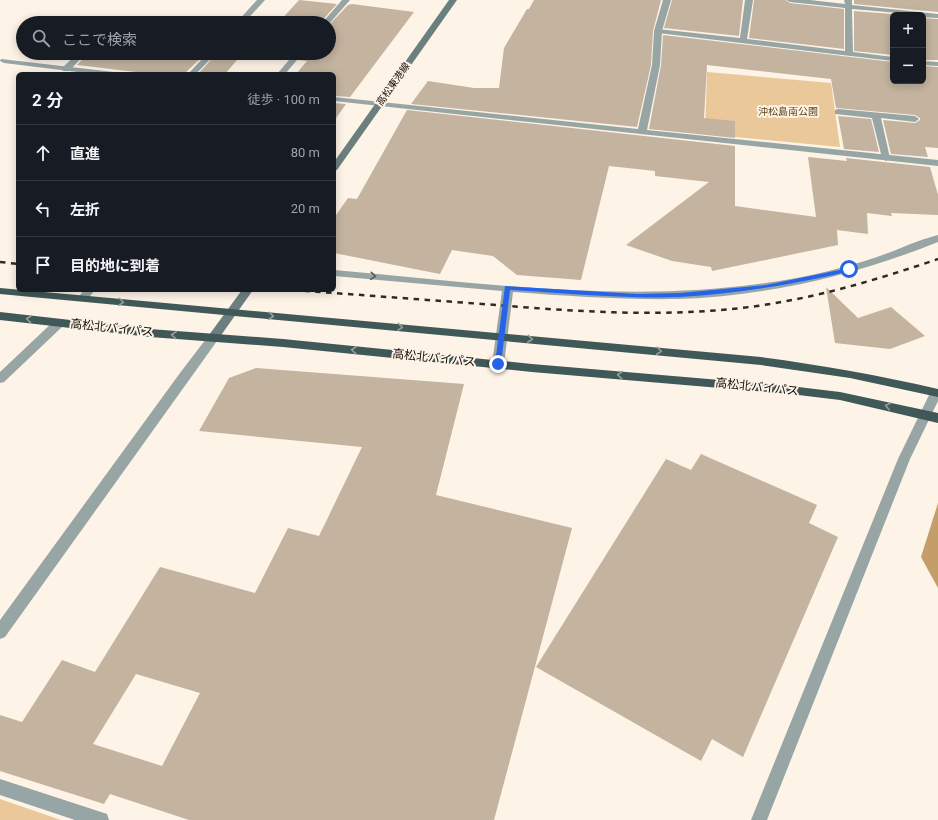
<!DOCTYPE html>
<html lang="ja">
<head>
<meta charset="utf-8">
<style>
  :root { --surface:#171b24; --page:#20242c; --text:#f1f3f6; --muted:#9ea1a6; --line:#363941 }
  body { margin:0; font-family:Roboto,"Noto Sans JP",sans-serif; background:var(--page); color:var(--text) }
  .controls { position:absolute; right:12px; top:12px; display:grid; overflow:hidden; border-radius:6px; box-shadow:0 2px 10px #0003 }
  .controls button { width:36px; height:36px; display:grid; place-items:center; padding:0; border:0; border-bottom:1px solid var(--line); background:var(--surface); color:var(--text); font:20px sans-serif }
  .stop { position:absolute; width:12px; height:12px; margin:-9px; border:3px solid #2563eb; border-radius:50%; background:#fff }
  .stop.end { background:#2563eb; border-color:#fff; box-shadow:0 1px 4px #0008 }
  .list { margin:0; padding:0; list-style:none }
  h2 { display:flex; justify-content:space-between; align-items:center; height:52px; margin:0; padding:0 16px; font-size:17px }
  h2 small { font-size:13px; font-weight:400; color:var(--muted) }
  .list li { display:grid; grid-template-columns:26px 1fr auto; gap:12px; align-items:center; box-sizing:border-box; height:56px; padding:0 16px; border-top:1px solid var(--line) }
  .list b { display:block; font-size:15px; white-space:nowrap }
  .list em { font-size:13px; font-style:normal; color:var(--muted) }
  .icon { flex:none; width:22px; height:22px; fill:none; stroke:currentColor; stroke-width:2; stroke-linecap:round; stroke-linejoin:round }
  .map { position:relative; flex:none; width:938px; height:820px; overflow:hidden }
  .search { position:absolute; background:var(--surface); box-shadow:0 2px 10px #0003; left:16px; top:16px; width:320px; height:44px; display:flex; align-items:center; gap:10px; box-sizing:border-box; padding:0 14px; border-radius:22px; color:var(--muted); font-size:15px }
  .panel { position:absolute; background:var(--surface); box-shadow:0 2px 10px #0003; left:16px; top:72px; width:320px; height:220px; border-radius:6px }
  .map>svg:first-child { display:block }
  .green { fill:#eac899 }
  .water { fill:#c49d68 }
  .building { fill:#c3b39f; fill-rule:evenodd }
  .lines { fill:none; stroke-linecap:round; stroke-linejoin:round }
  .service { fill:#98a5a5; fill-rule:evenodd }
  .minor { fill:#98a5a5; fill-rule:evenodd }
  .tertiary { fill:#98a5a5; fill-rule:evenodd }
  .secondary { fill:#6c7f7f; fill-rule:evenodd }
  .trunk { fill:#405858; fill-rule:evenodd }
  .rail { stroke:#302a23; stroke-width:2.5; stroke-dasharray:5.5 5.5; stroke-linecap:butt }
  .oneway { stroke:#565a56 }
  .oneway2 { stroke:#959e98 }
  .route { fill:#2563eb }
  .labels { text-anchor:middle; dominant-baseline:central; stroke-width:4; stroke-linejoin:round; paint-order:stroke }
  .far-street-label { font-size:10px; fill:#130e07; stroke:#fdf3e7 }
  .far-park-label { font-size:10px; fill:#60441b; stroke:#fdf3e7 }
  .street-label { font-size:12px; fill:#130e07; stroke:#fdf3e7 }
</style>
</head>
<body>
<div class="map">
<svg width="938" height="820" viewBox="0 0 938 820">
  <rect width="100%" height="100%" fill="#fdf3e7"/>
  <path class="green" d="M707,72l124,11 9,64 -135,-13z
    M0,799l61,21h-61z"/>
  <path class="water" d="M938,503v85l-17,-31z"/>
  <path class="building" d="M299,0l38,4 -17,19h-73l5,-5 28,3z
    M534,0h127l-8,31 -2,34 -14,62 -226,-23 17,-23 46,7h25l5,-40 23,-39h2z
    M672,0h71l-4,36 -75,-8z
    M754,0h31l5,3 54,6v40l-95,-11z
    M854,0h84v12l-84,-8z
    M352,4l62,8 -64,85 -16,-1v-22h-38l11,-13 -8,-1 5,-7h25v-28l19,-20z
    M854,11l51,4h-12v40l-39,-4z
    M923,18l15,1v41h-15z
    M663,35l230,27v19h30v-15l15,1v81l-13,-1 3,10 -37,-3 -8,-34 32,3 5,-3v-2l-5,-3 -79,-7 -5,-29 -124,-14 -3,53 31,3v17l-86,-9 12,-64z
    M88,53h118l-22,21h-31l-76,-9z
    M217,53h76l-5,6 -45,-6 -18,21 -26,-1z
    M334,103l12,1 -12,17z
    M407,110l328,36v60l81,11 -8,-60 39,4 -1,-3 84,9 8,28v20l-47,-2 1,3 -25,-3 1,21 -31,-4 1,15 -126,26 -1,-4 -39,-6 -46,-16 83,-63 -54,-6v-5l-46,-5 -28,114 -64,-5 -24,-19 -41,-6 -12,24 -106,-21v-35l14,-20 9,1z
    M838,116l33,3 8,33 -35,-3z
    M826,287l32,31 33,-11 34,29 -35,13 -55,-6z
    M256,368l208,16 -28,111 136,33 -78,292h-305l-79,-26 -6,10 -104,-33v-56l22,7 40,-62 33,12 65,-105 95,26 33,-65 31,8 43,-89 -163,-16 30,-53zM136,674l64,19 -38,73 -69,-22z
    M701,454l116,51 -8,18 29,14 -95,220 -31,-18 -11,22 -165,-94 130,-208 25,11z"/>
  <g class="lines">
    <path class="service" d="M257,0h8l-21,23h-8z
      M745,0h8l-6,39 98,12v-43l-55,-6 -4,-2h24l35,4 -1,-4h8v5l86,9v4l-15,-1v-2l-71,-6 1,43 40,5v4l-235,-28 -4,-2 4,-2 82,9z
      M78,53h8l-17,18h-6v-4z
      M208,53h8l-20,21h-8z
      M923,61l15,1v4l-15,-1z
      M838,109l77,7 4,3 -4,3 -34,-4 9,40 -4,3 -4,-3 -10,-40 -37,-4v-4z"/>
    <path class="minor" d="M342,0h8l-21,24 -7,-1z
      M663,0h8l-9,31 -2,34 -13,65 291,30v6l-604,-65v-4l304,32 14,-64 2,-34z
      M295,53h8l-18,21h-8z
      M1,59l113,13 4,2h-24l-90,-11 -4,-2z
      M938,235v7c-82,33 -170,54 -259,57 -55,1 -111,-3 -166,-7l-9,72 -6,4 -6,-4 10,-73 -168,-15v-6c146,13 299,35 445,11 32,-5 64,-13 95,-23 22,-7 43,-18 64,-23z
      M84,290h11l-9,11h-8l-1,-2z
      M59,319l5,4 -1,3 -59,56 -4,1v-11l55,-52z
      M0,779l101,33 6,2 2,6h-34l-75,-25z"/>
    <path class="tertiary" d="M213,334l4,1 2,3 -2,3 -212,296 -5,2v-19l180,-247 29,-38z
      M936,389h2v12l-28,58 -143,361h-16l147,-361 32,-66 2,-3z"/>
    <path class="secondary" d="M449,0h8l-120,170 -3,1v-9z
      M242,290h11l-36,51h-8l-2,-3 2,-3z"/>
    <path class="trunk" d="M0,288l761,69c60,8 118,18 177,32v8l-88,-19 -89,-13 -761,-71z
      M0,312l150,17 133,10 249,25 258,22 50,6 98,21v10l-98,-23 -50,-6 -258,-22 -249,-25 -133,-10 -150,-17z"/>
    <path class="rail" d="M0,262l18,2
      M293,290c68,5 135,10 203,15 86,7 175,13 261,1 63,-9 122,-27 181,-47"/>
  </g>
  <defs><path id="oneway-chevron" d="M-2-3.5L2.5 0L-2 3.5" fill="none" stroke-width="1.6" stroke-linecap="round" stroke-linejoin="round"/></defs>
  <use class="oneway" href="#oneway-chevron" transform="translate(373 276) rotate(5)"/>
  <g class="oneway2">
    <use href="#oneway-chevron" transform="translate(121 302) rotate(5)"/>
    <use href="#oneway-chevron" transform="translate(271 316) rotate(5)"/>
    <use href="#oneway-chevron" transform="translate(29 319) rotate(-174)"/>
    <use href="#oneway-chevron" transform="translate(400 327) rotate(5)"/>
    <use href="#oneway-chevron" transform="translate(174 335) rotate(-175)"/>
    <use href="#oneway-chevron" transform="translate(530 339) rotate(6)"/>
    <use href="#oneway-chevron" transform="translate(354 350) rotate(-174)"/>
    <use href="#oneway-chevron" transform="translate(659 351) rotate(6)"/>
    <use href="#oneway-chevron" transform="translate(620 375) rotate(-175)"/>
    <use href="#oneway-chevron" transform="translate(888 406) rotate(-168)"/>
  </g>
  <path class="route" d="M849,268l2,3c-56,13 -114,23 -171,26 -57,2 -114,-4 -170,-7l-9,74 -3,2 -3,-2 10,-78 132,8 43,-1 86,-8z"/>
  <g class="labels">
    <g class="far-street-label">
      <text transform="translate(393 84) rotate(-55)">高松東港線</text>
    </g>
    <g class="far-park-label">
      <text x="788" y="111">沖松島南公園</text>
    </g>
    <g class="street-label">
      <text transform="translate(112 328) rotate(6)">高松北バイパス</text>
      <text transform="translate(434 358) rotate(6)">高松北バイパス</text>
      <text transform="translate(757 387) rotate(6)">高松北バイパス</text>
    </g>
  </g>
</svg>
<div class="controls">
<button>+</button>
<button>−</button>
</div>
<div class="stop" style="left:849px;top:269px"></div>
<div class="stop end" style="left:498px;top:364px"></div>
<div class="search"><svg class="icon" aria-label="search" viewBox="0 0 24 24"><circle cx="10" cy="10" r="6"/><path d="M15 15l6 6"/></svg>ここで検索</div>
<section class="panel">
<h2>2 分<small>徒歩 · 100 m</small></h2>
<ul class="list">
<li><svg class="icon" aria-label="ahead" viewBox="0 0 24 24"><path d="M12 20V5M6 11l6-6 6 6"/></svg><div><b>直進</b></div><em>80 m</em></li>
<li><svg class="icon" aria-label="left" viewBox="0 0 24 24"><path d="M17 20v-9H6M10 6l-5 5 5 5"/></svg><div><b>左折</b></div><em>20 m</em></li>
<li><svg class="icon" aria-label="arrive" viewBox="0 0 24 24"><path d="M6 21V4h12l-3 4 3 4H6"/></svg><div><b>目的地に到着</b></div></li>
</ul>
</section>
</div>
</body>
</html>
